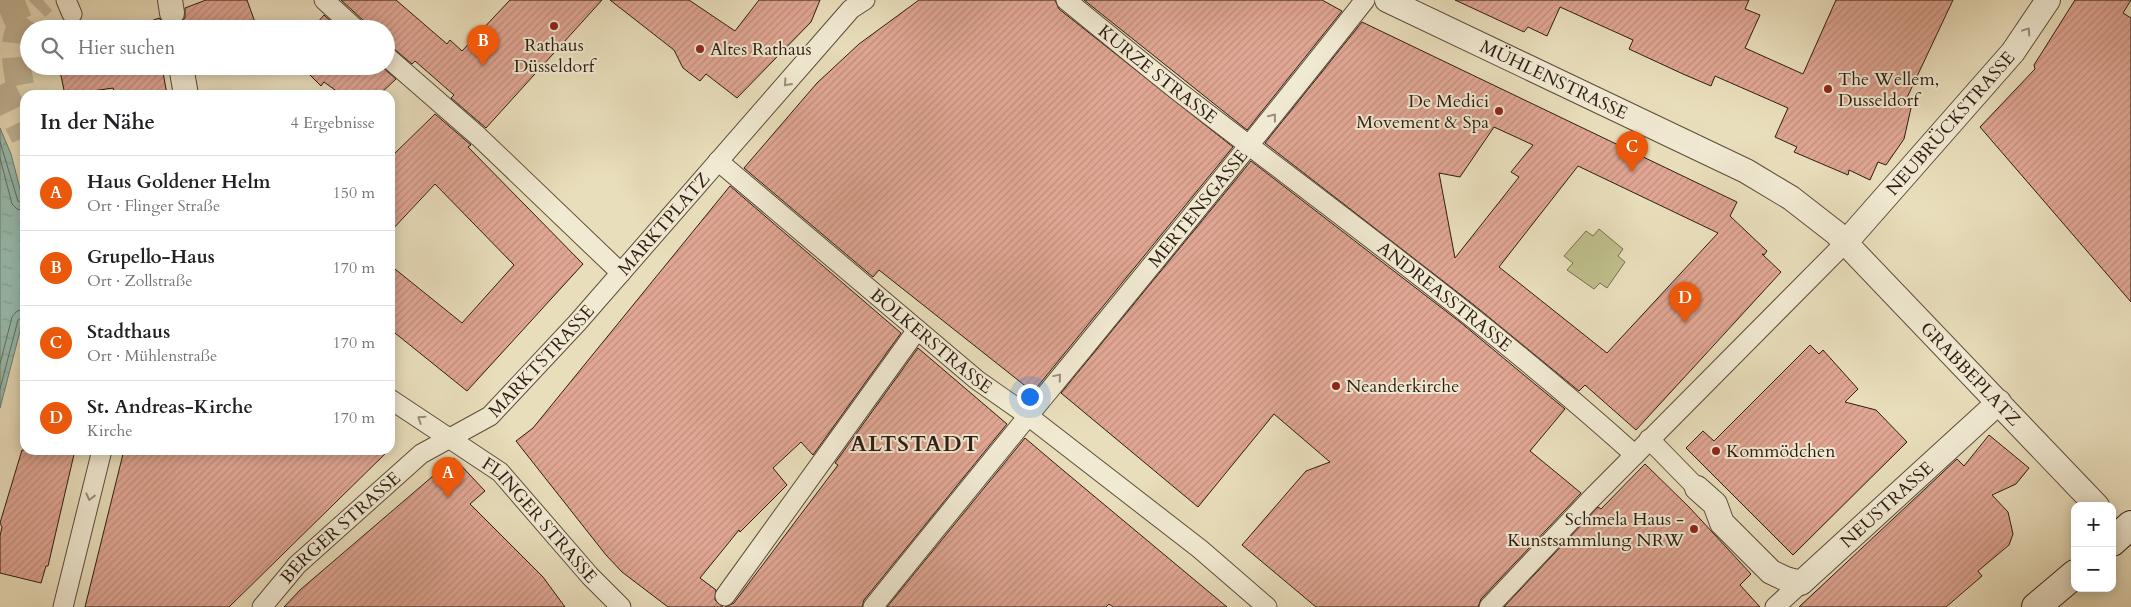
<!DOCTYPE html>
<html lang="de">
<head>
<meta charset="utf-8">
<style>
  :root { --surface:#fff; --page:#f6f6f6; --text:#202124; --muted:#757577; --line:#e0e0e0; --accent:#ea580c }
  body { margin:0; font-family:Cardo,serif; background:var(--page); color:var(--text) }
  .controls { position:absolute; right:15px; bottom:15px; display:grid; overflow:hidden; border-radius:10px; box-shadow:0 2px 12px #0003 }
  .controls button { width:45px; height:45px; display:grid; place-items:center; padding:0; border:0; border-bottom:1px solid var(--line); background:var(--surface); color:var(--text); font:25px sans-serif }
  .you { position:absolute; left:1029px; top:396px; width:18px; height:18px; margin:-12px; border:4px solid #fff; border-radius:50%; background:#1a73e8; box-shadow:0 0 0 8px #1a73e833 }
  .badge { display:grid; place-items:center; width:32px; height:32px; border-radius:50%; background:var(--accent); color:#fff; font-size:16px; font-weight:700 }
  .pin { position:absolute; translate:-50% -41px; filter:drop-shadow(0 1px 2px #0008) }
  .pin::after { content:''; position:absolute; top:26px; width:18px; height:15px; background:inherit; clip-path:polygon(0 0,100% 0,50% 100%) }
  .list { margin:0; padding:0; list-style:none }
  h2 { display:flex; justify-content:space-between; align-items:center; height:65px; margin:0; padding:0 20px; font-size:21px }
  h2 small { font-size:16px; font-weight:400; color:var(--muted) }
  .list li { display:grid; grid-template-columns:32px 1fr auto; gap:15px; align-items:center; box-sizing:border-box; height:75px; padding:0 20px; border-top:1px solid var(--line) }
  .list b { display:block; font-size:19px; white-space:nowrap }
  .list p { margin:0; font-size:16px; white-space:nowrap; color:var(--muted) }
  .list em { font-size:16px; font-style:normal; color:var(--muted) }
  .icon { flex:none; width:28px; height:28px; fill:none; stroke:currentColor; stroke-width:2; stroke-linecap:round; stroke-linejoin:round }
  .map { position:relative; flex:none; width:2131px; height:607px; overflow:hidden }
  .search { position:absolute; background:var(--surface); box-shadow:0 2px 12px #0003; left:20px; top:20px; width:375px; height:55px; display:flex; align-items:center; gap:12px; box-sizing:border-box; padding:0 18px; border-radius:28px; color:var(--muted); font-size:19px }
  .panel { position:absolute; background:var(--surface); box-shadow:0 2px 12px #0003; left:20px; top:90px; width:375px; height:365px; border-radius:15px }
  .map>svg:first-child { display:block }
  .grass { fill:#bebf8b; stroke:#766e4f }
  .water { fill:url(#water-ripples); stroke:#6d7c71 }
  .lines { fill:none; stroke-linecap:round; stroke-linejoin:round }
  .shore { stroke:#626c62; stroke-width:1 }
  .building { fill:url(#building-hatch); stroke:#2e1c13; fill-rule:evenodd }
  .trunk-tunnel { stroke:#c4b799; stroke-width:28; stroke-dasharray:28 14; stroke-linecap:butt }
  .pedestrian-casing { stroke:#5d4c3d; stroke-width:21 }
  .minor-casing { stroke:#5d4c3d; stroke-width:26 }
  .secondary-casing { stroke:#2e1c13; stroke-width:30 }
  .pedestrian { stroke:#f1ead3; stroke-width:19 }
  .minor { stroke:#f1ead3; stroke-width:24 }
  .secondary { stroke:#f1ead3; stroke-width:28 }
  .oneway { stroke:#998d7d }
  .poi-dot { fill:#8f2418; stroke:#f1ead3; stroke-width:2 }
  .labels { text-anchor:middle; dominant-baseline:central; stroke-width:4; stroke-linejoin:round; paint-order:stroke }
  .poi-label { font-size:18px; fill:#2e1c13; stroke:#f1ead3; text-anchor:start }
  .street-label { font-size:18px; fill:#2e1c13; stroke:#f1ead3 }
  .district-label { font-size:22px; font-weight:bold; letter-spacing:1px; fill:#2e1c13; stroke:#f1ead3 }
</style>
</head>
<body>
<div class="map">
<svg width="2131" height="607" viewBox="0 0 2131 607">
  <defs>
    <pattern id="water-ripples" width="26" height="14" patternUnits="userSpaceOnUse" patternTransform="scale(1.25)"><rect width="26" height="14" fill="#97bcb0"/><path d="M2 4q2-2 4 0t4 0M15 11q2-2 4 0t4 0" fill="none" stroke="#82a196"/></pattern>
    <pattern id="building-hatch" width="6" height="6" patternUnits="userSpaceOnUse" patternTransform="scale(1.25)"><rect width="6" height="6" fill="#e0a693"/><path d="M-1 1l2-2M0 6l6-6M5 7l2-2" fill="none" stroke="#c08e7e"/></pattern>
  </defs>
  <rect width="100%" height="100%" fill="#e9debb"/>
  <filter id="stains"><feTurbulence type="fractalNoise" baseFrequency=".004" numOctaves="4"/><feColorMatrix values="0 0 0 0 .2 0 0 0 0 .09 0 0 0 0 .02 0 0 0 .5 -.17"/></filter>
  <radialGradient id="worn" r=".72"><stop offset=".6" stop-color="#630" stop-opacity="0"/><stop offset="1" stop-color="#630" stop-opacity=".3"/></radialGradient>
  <path class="grass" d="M1599,229l24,20 -5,7 7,6 -18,26 -7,-5 -6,6 -27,-19 6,-7 -9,-7 22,-25 7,5z"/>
  <path class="water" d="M0,128l11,26 14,54v92l-2,8 2,4 -25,96z"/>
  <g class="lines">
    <path class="shore" d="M0,142l18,59 7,4
      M0,158l12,46 5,5 8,2
      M0,364l12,-47 5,-6 8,-2
      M0,389l18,-69 7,-4"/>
  </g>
  <path class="building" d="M206,0h41l9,25 -4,4h-122l29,-11 8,8h8l10,-8v-10z
    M341,0h55l51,44 3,-4 12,11 48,-51h92l-116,128 -35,-30 3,-3 -39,-34 -3,3 -19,-16 -7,-3v-16h-19l-3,-8z
    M610,0h79l46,31 24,-31h61l-9,22 -74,76 -31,-24 -6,7 -17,-13 -9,-18z
    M919,0h136l4,9 174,138 -200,245 -154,-122 -6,7 -129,-109 73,-85 42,-39z
    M1084,0h238l20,11 -95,119z
    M1455,0h294l-4,9 15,6 -15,33 58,26 33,-74h117l-49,104 7,4 -7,31 -18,26 -8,-3 -8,18 -21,-10 -1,5 -54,-23 3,-5 -22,-10 13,-29 -73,-32 -4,10 -28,-12 -54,-25 4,-9 -73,-33 -13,29 -19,-9 -4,5z
    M2075,0h56l-8,13 8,5v284l-151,-175 55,-58 -1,-4z
    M324,15l15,14h-27z
    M1362,22l375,180 -7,14 37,35 -3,4 -2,-1 19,18 -145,158 -51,-45 -6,6 -105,-86 -209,-162zM1494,127l39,18 -22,27 8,5 -64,81 -16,-85 21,4zM1578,166l140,67 -111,120 -108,-86z
    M59,66h109v4l-5,2 4,23h-52l-2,-7 -48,7z
    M308,66h73l15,13 -17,16h-37l-18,-13 -3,4 -15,-15 3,-3z
    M435,114l36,31 -3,2 115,117 -116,127 -77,-62v-64l72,58 52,-58 -79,-81 -45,48v-74z
    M1251,161l209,161 105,87 -35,42 51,42 -100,106 -3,8h-162l-74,-62 64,-74 24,-9 -56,-48 -76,93 -137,-114z
    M730,186l171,147 -88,122 -12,-13 -28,26 14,17 -47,47 -1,-2 -39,48 16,12 -1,10 8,7h-55l-46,-35 -16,-17 -90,-114 17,-13z
    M1810,345l9,9 4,-4 35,39 -13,13 31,8 31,32 -114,113 -107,-107 17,-17 11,10z
    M918,348l89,76 -143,176 -2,7h-137l9,-4 104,-138 -3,-2z
    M1989,435l40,33 -13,16 -24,11 16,17 5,22 -4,11 -31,26 4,5 -36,31h-147l158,-148 7,7z
    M1025,438l33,28 169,141h-114l-4,-3 -3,3h-219z
    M22,450h53l-27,116h-2l-5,17 -41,-10v-37l2,-9 -2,-4z
    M124,450h265l-160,157h-144z
    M454,458l31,33 -15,13 73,73 22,30h-281l16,-17z
    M1645,464l44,43 62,67 -11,11 20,22h-256l94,-100 3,2z"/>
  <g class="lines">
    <path class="trunk-tunnel" d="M0,13l32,-13
      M0,85l25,52
      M20,85c-7,-39 -9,-57 23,-85"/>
    <g class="pedestrian-casing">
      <g id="pedestrian">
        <path d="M66,0l6,14"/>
        <path d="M324,0l32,29"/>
        <path id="s1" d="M1066,0c37,30 74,61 112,91 154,119 312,233 457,364"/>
        <path d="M386,56l93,81 142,136"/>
        <path id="s2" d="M718,161l259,219 50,35 173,134 67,58"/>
        <path id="s3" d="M390,399l110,73 90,104 31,31"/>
        <path d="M1649,439l48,49"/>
        <path d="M725,596l192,-266"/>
        <path d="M63,607l39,-157"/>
        <path id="s4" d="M262,607l35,-42 124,-111 69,-38 88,-94 273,-313 14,-9"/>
        <path id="s5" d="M873,607c163,-203 331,-402 492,-607"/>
        <path d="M1489,607l101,-107 256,-258"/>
        <path d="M1775,607l26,-24"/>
      </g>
    </g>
    <g class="minor-casing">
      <g id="minor">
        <path d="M170,0l2,13"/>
        <path id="s6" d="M1387,0l359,171 45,27 45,35 261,273"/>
        <path d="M181,66l5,29"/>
        <path id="s7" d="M1846,242l167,-190 35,-52"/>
        <path id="s8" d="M1697,488l18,16 7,19 49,49 15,7 15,4 198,-181"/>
      </g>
    </g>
    <g class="secondary-casing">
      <path id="secondary" d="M2112,542l19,-17
        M2036,607l39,-33"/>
    </g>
    <use href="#pedestrian" class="pedestrian"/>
    <use href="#minor" class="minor"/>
    <use href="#secondary" class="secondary"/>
  </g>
  <defs><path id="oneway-chevron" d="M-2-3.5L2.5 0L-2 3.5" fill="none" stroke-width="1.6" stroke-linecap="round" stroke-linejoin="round" transform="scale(1.25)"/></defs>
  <g class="oneway">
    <use href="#oneway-chevron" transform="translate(2027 31) rotate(-56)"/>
    <use href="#oneway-chevron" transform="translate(787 83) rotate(132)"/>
    <use href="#oneway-chevron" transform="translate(1273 117) rotate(-52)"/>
    <use href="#oneway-chevron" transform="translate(1058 377) rotate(-50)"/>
    <use href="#oneway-chevron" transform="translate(421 419) rotate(-147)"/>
    <use href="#oneway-chevron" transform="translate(90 497) rotate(104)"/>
  </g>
  <g class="poi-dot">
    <circle cx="554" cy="26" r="5"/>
    <circle cx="700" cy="49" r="5"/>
    <circle cx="1828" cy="89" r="5"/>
    <circle cx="1499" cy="111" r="5"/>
    <circle cx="1336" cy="386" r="5"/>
    <circle cx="1716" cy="451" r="5"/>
    <circle cx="1694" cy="529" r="5"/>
  </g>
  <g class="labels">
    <g class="poi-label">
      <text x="554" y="45" text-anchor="middle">Rathaus<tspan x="554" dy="21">Düsseldorf</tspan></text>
      <text x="710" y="49">Altes Rathaus</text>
      <text x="1838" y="79">The Wellem,<tspan x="1838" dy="21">Dusseldorf</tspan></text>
      <text x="1489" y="101" text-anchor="end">De Medici<tspan x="1489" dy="21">Movement &amp; Spa</tspan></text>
      <text x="1346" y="386">Neanderkirche</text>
      <text x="1726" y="451">Kommödchen</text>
      <text x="1684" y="519" text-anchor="end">Schmela Haus -<tspan x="1684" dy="21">Kunstsammlung NRW</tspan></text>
    </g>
    <g class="street-label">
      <text stroke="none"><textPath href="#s1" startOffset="118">KURZE STRASSE</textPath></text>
      <text stroke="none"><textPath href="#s6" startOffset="185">MÜHLENSTRASSE</textPath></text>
      <text stroke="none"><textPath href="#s7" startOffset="158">NEUBRÜCKSTRASSE</textPath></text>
      <text stroke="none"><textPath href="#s5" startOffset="514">MERTENSGASSE</textPath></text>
      <text stroke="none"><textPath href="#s4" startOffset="559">MARKTPLATZ</textPath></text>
      <text stroke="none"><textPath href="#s1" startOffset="481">ANDREASSTRASSE</textPath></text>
      <text stroke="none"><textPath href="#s2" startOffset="279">BOLKERSTRASSE</textPath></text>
      <text stroke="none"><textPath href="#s4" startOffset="375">MARKTSTRASSE</textPath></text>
      <text stroke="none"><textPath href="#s6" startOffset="702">GRABBEPLATZ</textPath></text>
      <text stroke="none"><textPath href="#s8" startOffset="262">NEUSTRASSE</textPath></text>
      <text stroke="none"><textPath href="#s3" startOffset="194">FLINGER STRASSE</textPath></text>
      <text stroke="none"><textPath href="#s4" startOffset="112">BERGER STRASSE</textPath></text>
    </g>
    <g class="district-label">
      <text x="915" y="444">ALTSTADT</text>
    </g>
  </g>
  <rect width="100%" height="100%" filter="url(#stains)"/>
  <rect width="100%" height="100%" fill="url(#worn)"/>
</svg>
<div class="controls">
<button>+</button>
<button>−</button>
</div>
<div class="you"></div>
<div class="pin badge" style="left:448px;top:498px">A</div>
<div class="pin badge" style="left:483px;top:66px">B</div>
<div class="pin badge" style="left:1632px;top:172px">C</div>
<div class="pin badge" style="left:1685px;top:323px">D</div>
<div class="search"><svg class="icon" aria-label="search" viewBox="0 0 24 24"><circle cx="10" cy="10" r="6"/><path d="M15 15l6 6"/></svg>Hier suchen</div>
<section class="panel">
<h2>In der Nähe<small>4 Ergebnisse</small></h2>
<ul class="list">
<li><span class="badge">A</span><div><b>Haus Goldener Helm</b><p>Ort · Flinger Straße</p></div><em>150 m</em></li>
<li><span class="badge">B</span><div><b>Grupello-Haus</b><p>Ort · Zollstraße</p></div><em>170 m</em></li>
<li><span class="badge">C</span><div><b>Stadthaus</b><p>Ort · Mühlenstraße</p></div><em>170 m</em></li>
<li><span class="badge">D</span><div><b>St. Andreas-Kirche</b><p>Kirche</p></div><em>170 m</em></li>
</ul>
</section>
</div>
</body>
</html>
